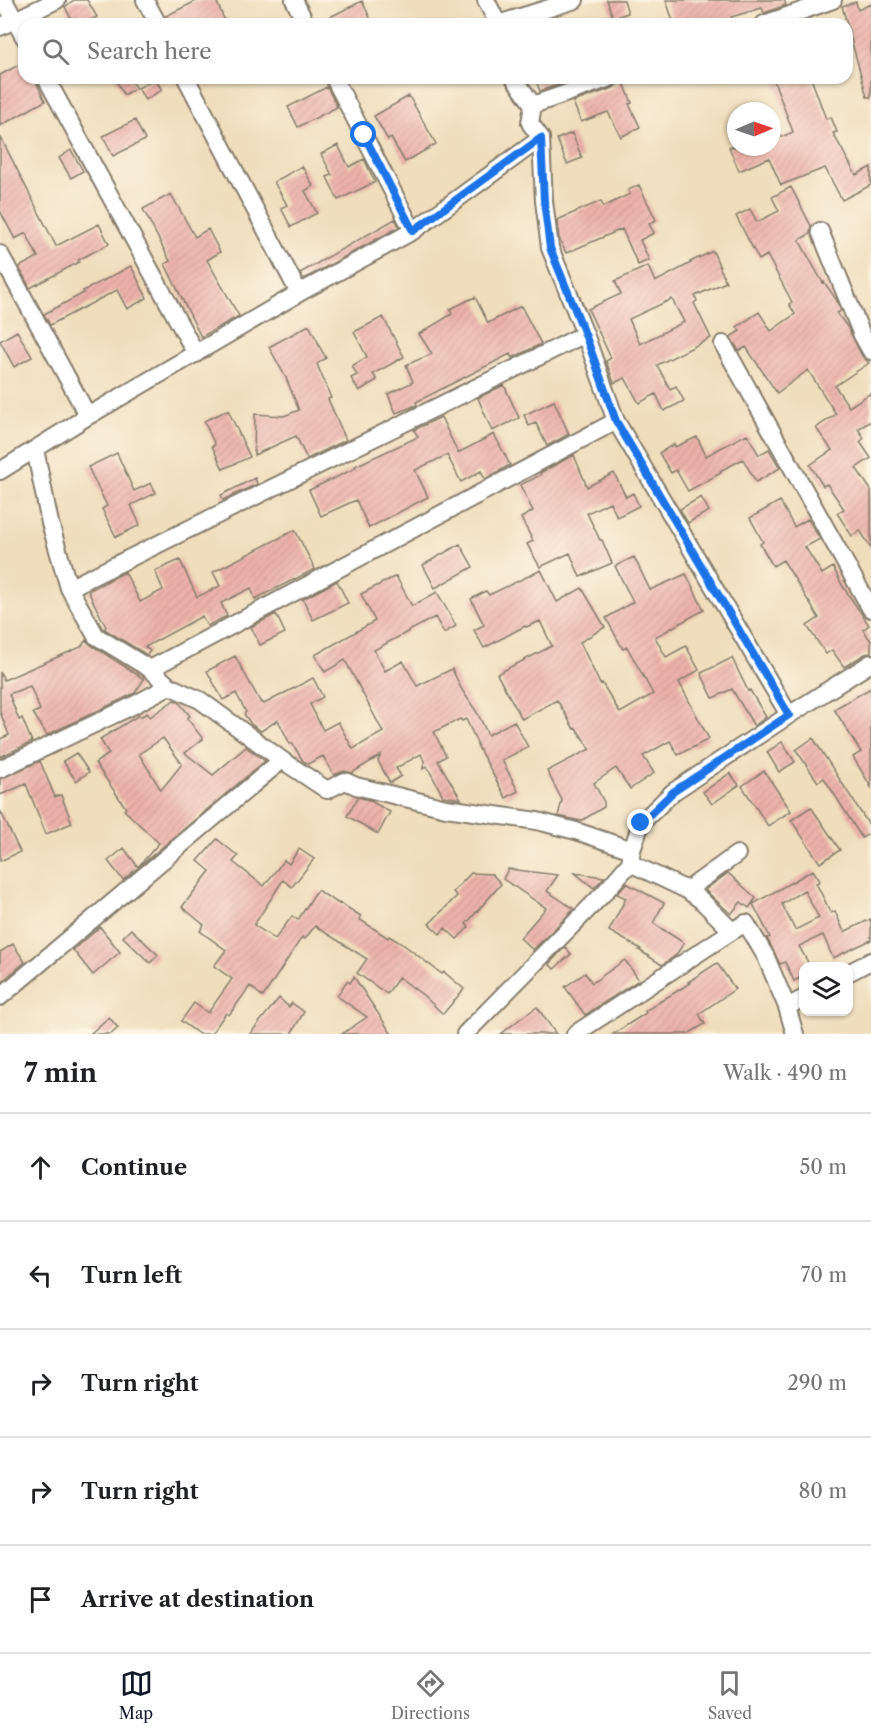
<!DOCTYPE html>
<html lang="en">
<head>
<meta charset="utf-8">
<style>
  :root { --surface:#fff; --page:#f6f6f6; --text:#202124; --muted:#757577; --line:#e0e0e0; --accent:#111827 }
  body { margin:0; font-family:"Libre Caslon Text",serif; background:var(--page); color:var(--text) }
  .controls { position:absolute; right:18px; bottom:18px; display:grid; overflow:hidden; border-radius:12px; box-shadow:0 2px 4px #0004 }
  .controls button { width:54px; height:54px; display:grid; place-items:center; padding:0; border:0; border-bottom:2px solid var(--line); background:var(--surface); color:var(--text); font:30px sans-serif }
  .compass { position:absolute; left:727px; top:102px; width:54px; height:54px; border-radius:50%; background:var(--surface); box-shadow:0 2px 4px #0004; rotate:88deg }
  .stop { position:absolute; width:18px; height:18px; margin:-14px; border:4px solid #1a73e8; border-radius:50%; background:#fff }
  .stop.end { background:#1a73e8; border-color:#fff; box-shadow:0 2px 6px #0008 }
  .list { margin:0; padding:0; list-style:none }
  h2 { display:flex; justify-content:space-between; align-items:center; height:78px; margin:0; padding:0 24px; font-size:26px }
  h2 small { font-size:20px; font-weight:400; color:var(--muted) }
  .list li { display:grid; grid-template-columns:39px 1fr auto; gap:18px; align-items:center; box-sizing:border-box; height:108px; padding:0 24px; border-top:2px solid var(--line) }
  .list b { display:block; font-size:22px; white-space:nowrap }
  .list em { font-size:20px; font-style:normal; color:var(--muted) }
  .icon { flex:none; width:33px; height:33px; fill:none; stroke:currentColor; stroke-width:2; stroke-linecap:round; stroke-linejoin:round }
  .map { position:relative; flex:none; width:871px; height:1034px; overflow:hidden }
  .search { position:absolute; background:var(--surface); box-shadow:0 2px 4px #0004; left:18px; right:18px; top:18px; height:66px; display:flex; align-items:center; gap:15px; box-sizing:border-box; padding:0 21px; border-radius:18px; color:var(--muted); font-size:22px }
  .sheet { height:618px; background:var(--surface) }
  nav { display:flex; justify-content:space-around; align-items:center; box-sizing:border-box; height:84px; border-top:2px solid var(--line); background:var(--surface); font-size:16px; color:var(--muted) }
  nav a { display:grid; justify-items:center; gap:3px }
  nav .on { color:var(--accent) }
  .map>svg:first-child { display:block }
  .building { fill:url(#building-hatch); fill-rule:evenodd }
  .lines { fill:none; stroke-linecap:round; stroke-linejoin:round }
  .minor-casing { stroke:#867c6c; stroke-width:20 }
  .minor { stroke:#fff; stroke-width:16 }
  .route { stroke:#1a73e8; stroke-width:8 }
</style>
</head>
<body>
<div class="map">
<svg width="871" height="1034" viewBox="0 0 871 1034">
  <defs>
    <pattern id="building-hatch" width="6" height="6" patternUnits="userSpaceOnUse" patternTransform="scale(1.5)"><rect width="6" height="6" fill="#edb2aa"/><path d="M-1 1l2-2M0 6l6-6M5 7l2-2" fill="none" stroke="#cb9892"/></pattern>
  </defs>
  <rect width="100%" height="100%" fill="#fcf5e5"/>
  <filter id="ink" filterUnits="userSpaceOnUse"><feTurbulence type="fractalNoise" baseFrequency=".0167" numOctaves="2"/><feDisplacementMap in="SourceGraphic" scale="12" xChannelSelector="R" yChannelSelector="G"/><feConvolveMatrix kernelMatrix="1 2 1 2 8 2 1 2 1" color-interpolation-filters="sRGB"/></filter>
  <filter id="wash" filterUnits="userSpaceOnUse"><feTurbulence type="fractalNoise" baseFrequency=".008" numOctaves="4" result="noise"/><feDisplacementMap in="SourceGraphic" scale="24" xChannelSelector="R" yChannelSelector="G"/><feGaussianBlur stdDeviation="1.35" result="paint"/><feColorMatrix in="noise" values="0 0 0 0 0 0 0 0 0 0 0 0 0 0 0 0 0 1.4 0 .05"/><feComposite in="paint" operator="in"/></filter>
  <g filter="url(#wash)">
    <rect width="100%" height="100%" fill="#efddbb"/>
    <g id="blocks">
      <path class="building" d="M74,0h13l10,17 -14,7h-9l-9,-17z
        M198,0h18l10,24h-58l-2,-8z
        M607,0h17l4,13 -15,5z
        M666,0h118l2,5 -22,8 -2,-5 -31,9 2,7h-59z
        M362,1l11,23h-57z
        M856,2l2,8 13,-6v93h-4l-25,-91z
        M24,62v16h10l11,23 -45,25v-51z
        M115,78h15l6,10 -12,7z
        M535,78h43l-38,13z
        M620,78h2l10,25 -3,1 11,23 -19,10 -13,-25 -27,10 -8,-20 40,-14 5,-4z
        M773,78h38l15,41 5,-2 6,15 -4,1 23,42 15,-8v18l-29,15 -17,-32 -44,17 -12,-27 -30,13 -10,-24h43v-6l21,-9z
        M155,79l7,11 -17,10 -7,-12z
        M327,87l10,20 -39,20 -10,-20z
        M409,96l27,48 -31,18 -14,-24 -3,2 -14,-24z
        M135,120l10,20 -32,16 -10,-20z
        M572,133l10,25 -15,6 -10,-25z
        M0,136l56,110 43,-22 10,20 -31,16 1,2 -49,26 -11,-21 19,-10 -12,-24 -11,6 -15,-28z
        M338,145l11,22 15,-8 11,23 -37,18 -11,-23 5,-2 -11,-21z
        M71,150l12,21 -12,7 -12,-20z
        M302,166l11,20 -8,5 12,22 -26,14 -10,-19 6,-3 -13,-23z
        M639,185l17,35 -7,4 5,9 -14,7 9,20 -11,5 -16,-36 -56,24 -7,-15 -2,-18 44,-19 2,6 27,-13 -2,-4z
        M791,187l20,39 -1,8 -11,6 24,43 1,-1 12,17 5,12 -4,2 11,15 14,28 7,7 -34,23 14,21 22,-14v28l-13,8 6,9 -4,4 11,16 -15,10 15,22v58l-11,-18 -8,6 -15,-23 7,-4 -17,-25 -4,2 -13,-21 22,-15 -16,-22 20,-14 -28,-44 -31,23 -31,-46 -7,4 -9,-14 10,-6 -3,-4 22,-15 12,19 24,-17 -6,-10 3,-2 -25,-47 -8,5 -23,-44 14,-7 7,13 22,-11 -7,-14z
        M171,194l24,43 13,-8 12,23 -13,8 32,56 -38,21 -36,-73 5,-3 -27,-52z
        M395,219l4,8 -95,52 -4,-6z
        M713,251l13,31 -31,14 2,5 -3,2 17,35 -54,27 13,24 6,-3 8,15 -20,10 -8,-17 -17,9 -14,-25 -11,5 -8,-22 5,-3 -23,-49 33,-15 -6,-13 33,-15 7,16 36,-19 -1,-1zM672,299l12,23 -44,22 -11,-25z
        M131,266l16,32 -20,11 -10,-19 -67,35 -6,-11 40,-21 -1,-2z
        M475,297l13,26 33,-17 20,38 -29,14 -2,-4 -94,48 1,3 -21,8 -8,-19 25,-12 -7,-17 26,-11 -13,-20 33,-20 -2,-5z
        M383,317l21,40 -31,17 4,6 -18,11 -8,-13 6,-3 -5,-9 15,-9 -13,-25z
        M309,325l10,19h-1l8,14 -9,6 14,34 -3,1 18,41 -39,19 -11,-23 -42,19 1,-41 29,2 15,-6 -13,-32 -17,-31z
        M17,331l15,26 -18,10 -14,-26z
        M504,385l15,33 -27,13 -14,-33z
        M554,401l15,33 -22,12 -11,-23 -7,3 -5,-11z
        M228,410l22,47 -27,12 -11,-23 3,-1 -11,-24z
        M441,417l17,36 36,-19 16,31 -25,14 -4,-8 -20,11 -14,-27 -32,15 13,27 -59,31 -13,-28 -35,16 -12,-26 47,-22 -1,-2 63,-29 -4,-7z
        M747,434l12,21 10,-6 11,19 -24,14 -13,-23 -23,12 1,2 -33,18 -12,-21 -5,3 -12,-20 15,-9 1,3 22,-10 9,19z
        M117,453l17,38 17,-8 5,10 -25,12 9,20 -24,12 -14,-28 5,-3 -19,-39z
        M574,455l13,32 27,-14 12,24 7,-4 6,13 -22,11 -7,-15 -23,11 13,27h2l10,23 -32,14 -10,-24 -30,14 -13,-23 6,-3 -12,-23 12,-7 -13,-26 21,-10 -1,-2z
        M255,478l2,6 -34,16 -2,-5z
        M701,497l8,14 -21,12 -8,-14z
        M780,501l14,26 14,-8 12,20 -15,8 17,27 11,-7 9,18 27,40 -6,5 8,11v12l-6,1 -21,13 -12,-17 -6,4 -19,-28 12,-8 -36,-58 -10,6 -13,-22 3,-2 -13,-24z
        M295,530l20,39 -60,30 -4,-11 -30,15 6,13 -20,10 -5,-10 -57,31 5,4 -3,4 -43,-26 2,-2 -18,-36 37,-19 15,30 23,-12 -8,-19 25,-11 17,37 23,-11 -7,-14z
        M460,544l13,23 -38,21 -12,-23z
        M634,557l16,33 36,-16 18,36 -49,27 11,20 20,-11 13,24 -20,12 30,57 -31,16 -8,-14 -27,15 11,17 -24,16 -14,-21 -22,15 10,19v5l-23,14 -23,-5 4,-16 -15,-29 43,-22 -14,-21 -2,1 -17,-29 -35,19 -25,-45 55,-28 -12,-25 -14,6 -1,-1 -41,22 -10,-18 10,-5 -13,-26 15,-8 3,4 52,-25 16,32 25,-14 23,39 -25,15 20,42 2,-1 18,30 33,-19 -26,-47 -4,2 -17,-31 27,-16 -18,-36z
        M396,576l16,30 25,-14 19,34 -12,7 -9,-16 -61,33 11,21 18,-10 14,25 35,-17 10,21 16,24 10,21 26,-14 14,26 -26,13 16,31 -12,7 -29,-53h1l-12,-26 -4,2 -2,-2 -26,13 12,24 -8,5 23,38 -18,-3 -16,-30 -4,3 1,-8 -3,-7 -25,14 5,8 -11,7 -12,-22 3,-6 -29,18 -8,-2 -10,4 -11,-19 -15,8 -5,-3 -11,-18 -2,1 -12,-24 -17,11 -10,-7 -7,-10 2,-2 -10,-19 -13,7 -16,-29 28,-15 26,47 1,-1 2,2 49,-26 10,19 -13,7 13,26 15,-8 15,27 30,-17 -38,-72 -20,12 -10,-17 60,-34 -14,-27z
        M337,581l11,22 -35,17 -10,-21z
        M276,614l9,19 -25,12 -9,-18z
        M86,640l5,5 53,34 -9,14 -88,42 -14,-22 7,-3 -10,-24 -21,8 10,26 3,-2 10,24 -32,15v-18l9,-4 -9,-23v-40l4,8 77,-33z
        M732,658l16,33 2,-1 16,27 -12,9 -22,-37 -19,9 -12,-25z
        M871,688v99l-18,-30 8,-5 -27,-43z
        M174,700l5,2 11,14 -3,2 16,21 -18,14 28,22 33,-28 19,14 -142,119 -15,-19 16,-13 14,19 21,-24 -35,-33 2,-2 -31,-45 14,-9 -9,-15 39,-24 1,2 7,-4 3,4zM163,738l19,26 -21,26 -22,-36z
        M813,738l58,90v4l-9,6 -38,-60 -6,4 -22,-32z
        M782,742l13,20 -16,10 -12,-20z
        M76,753l13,19 -13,9 -13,-20z
        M40,761l15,36 6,-2 11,28 -26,11 -20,-50 -26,11v-16z
        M764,771l27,40 -23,15 -26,-40z
        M730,773l9,12 -27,19 -9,-12z
        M358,797l11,3 21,12 -12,22 -31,-18z
        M811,807l29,43 -20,13 -29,-43z
        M0,810l20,42 -20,9z
        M217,839l21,17 -5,6 31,24 20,-26 5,4 10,-15 15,10 -22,28 -9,-7 -29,45 21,14 17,-23 6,4 19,-30 22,14 1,-1 21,13 -2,3 29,19 1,-2 15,9 38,29 2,-2 20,17 -21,25 -19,-18 -25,-19 -12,17 -30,-21 10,-14 -52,-33 -10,13 -3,-2 -39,60 -13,-11 -21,29 -3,-2 -15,21h-12l-18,-13 13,-18 14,10 24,-34 -18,-13 12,-16 -26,-19 4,-6 -22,-18 28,-36 -12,-10z
        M508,869l50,6 -11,16 27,18 -41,41 -13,-12 26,-30 -43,-29z
        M813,870l7,11 -4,2 15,30 4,-2 9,21 27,-13v21l-38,18 -10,-23 -24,11 11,20h-6v10l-10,5 -9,-19 -5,2 -13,-26 3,-1 -17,-33zM804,890l15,28 -24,12 -13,-26z
        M471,873l21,1 9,10 -35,40 3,3 -12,12 -12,-11 -5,6 -11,-10 28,-28 -4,-4z
        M575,873l8,1 21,3 -10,11z
        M728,873l28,25 -7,10 -8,-6 -10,12 -26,-24z
        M626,883l38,20 -11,20 31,20 -8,12 -14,10 -23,-15 2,-1 -32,-18 17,-33 -9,-4z
        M100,927l20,25 -27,23 -20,-25z
        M131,929l27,26 -8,8 -27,-26z
        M13,944l12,18 -25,21v-31z
        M565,947l6,7 -17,15 -5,-5z
        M625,960l14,20 -54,35 -20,-28 20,-14 7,10z
        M717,963l18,26 -36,25 6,10 -17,10h-75l33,-21 -1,-2 45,-28 -2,-1z
        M354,977l37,56v1h-49l25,-17 -30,-21 10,-15 3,2z
        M279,998l10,9 3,-4 12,9 -13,22h-41z
        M537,1007l19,27h-55l19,-15z
        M109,1017l9,11 -7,6h-21z"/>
    </g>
  </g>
  <g filter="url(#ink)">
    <use href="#blocks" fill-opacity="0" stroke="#867c6c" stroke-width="1.5"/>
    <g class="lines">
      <g class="minor-casing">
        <path id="minor" d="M4,0l20,37
          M145,0l13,24
          M294,0l12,24
          M486,0l12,24
          M498,24l77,-24
          M764,24l69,-24
          M0,27l57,-27
          M46,78l150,276
          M186,78l113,215
          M334,78l79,153
          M514,78l19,27 -3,18 11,15 3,63 6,47 35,86 31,87 173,294
          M533,105l77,-27
          M820,231l42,104 9,16
          M0,254l88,162
          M723,344l148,265
          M35,449l15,74 19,65 27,48 54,33 19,17 31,14 82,60 45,30 18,-9 11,5 90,22 91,13 39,10 56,19
          M0,471l88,-55 211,-123 114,-62 128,-93
          M69,588l516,-254
          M150,669l466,-248
          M0,769l132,-63 37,-20
          M630,863l57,27 14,10 31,31 14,-8 20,34 21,50 8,27
          M687,890l50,-36
          M848,973l23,-12
          M0,997l282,-237
          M787,1007l17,-9
          M465,1034l139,-141 26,-30 2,-13 9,-27 32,-31 116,-77 82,-52
          M575,1034l157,-103"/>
      </g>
      <use href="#minor" class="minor"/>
    </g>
  </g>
  <g class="lines" filter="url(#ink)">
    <path class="route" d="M364,135l49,96 128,-93 3,63 6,47 35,86 31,87 173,294 -116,77 -32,31"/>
  </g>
</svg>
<div class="controls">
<button><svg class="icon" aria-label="layers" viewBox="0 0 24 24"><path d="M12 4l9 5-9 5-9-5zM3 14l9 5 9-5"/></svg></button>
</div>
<svg class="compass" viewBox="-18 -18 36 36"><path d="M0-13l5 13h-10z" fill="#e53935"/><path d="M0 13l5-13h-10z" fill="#757577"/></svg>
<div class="stop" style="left:364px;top:135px"></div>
<div class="stop end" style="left:641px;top:823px"></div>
<div class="search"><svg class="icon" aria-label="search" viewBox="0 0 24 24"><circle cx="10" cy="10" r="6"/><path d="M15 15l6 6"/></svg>Search here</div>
</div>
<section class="sheet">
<h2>7 min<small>Walk · 490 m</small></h2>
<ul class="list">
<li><svg class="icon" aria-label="ahead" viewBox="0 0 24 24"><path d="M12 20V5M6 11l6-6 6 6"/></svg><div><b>Continue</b></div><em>50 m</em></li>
<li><svg class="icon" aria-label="left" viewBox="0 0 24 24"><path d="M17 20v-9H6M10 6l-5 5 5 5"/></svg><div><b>Turn left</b></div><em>70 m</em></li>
<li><svg class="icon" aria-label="right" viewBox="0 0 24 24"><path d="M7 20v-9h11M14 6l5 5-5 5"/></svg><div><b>Turn right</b></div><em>290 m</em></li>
<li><svg class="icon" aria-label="right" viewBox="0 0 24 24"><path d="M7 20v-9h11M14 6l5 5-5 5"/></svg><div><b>Turn right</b></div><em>80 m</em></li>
<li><svg class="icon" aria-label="arrive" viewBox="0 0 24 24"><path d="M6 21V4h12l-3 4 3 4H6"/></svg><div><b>Arrive at destination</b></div></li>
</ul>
</section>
<nav>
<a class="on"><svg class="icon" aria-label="map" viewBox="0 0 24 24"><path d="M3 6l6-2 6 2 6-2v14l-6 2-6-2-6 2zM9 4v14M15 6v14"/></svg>Map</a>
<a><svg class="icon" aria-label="directions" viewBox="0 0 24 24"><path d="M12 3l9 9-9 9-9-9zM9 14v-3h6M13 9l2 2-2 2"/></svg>Directions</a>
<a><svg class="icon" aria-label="saved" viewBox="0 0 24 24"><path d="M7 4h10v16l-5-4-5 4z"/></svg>Saved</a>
</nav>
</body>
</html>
